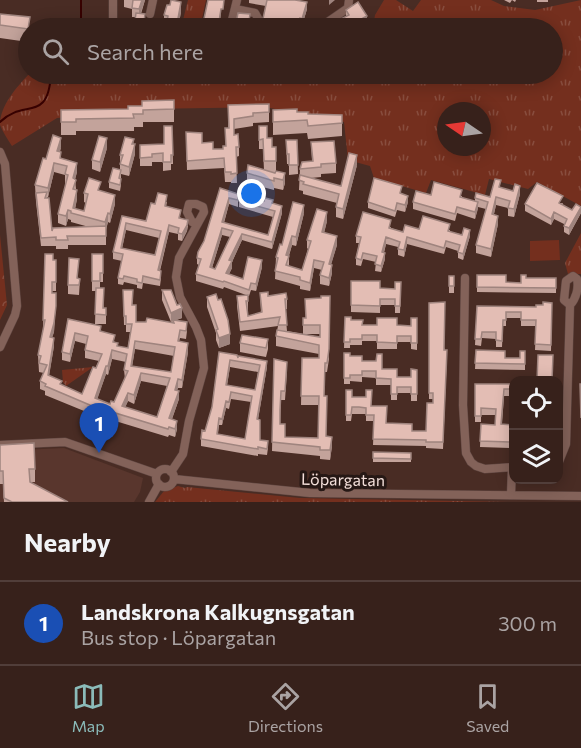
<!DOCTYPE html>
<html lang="en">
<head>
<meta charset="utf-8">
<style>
  :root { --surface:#37211b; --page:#422e28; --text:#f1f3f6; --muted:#aaa3a3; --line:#513e3a; --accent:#8bbbb9 }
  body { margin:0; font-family:Commissioner,sans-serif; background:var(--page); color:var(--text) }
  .controls { position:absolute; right:18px; bottom:18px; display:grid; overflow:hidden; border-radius:12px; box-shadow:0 3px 15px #0003 }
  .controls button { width:54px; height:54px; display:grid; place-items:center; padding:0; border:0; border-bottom:2px solid var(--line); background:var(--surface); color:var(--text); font:30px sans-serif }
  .compass { position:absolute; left:437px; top:102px; width:54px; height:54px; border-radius:50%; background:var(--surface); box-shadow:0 3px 15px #0003; rotate:283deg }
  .you { position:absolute; left:252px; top:194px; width:21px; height:21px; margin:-15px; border:4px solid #fff; border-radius:50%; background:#1a73e8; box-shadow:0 0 0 9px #1a73e833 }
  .badge { display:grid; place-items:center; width:39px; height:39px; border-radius:50%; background:var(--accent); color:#fff; font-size:20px; font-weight:700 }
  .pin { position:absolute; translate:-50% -50px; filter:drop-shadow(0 2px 3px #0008) }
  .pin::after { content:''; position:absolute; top:32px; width:21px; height:18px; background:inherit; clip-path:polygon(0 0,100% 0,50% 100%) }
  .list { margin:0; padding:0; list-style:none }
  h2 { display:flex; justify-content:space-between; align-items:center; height:78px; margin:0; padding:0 24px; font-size:26px }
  h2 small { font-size:20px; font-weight:400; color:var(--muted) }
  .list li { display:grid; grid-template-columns:39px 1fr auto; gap:18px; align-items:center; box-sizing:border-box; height:84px; padding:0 24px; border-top:2px solid var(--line) }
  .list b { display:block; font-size:22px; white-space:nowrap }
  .list p { margin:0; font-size:20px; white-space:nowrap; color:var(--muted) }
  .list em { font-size:20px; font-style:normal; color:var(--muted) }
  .icon { flex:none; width:33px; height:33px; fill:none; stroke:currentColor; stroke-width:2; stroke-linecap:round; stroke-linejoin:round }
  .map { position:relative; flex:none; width:581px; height:502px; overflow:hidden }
  .search { position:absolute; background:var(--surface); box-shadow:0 3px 15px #0003; left:18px; right:18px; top:18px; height:66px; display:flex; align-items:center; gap:15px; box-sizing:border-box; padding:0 21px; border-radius:33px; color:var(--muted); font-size:22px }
  .sheet { height:162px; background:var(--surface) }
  nav { display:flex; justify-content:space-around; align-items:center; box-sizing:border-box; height:84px; border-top:2px solid var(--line); background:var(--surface); font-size:16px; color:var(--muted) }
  nav a { display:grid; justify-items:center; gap:3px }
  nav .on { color:var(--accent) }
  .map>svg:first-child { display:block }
  .built { fill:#59362d }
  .forest { fill:url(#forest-crowns) }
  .park { fill:url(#park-tufts); fill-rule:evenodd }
  .garden { fill:#742f1e }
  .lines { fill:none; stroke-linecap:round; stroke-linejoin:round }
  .stream { stroke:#370100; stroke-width:2 }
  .minor-casing { stroke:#614843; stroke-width:9 }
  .minor { stroke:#836259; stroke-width:8 }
  .wall { fill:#c3a39b; fill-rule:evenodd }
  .shaded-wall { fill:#9f847e }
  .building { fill:#e3bdb4; stroke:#9f847e; stroke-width:1.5; fill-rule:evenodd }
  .labels { text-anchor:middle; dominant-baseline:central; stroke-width:6; stroke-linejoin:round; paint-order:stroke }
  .street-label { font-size:16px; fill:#f4e0db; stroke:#261815 }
</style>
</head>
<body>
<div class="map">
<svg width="581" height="502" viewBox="0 0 581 502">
  <defs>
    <pattern id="forest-crowns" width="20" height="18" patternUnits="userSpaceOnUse" patternTransform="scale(1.5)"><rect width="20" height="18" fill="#742f1e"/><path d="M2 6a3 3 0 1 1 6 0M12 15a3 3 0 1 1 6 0" fill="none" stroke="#884d3e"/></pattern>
    <pattern id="park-tufts" width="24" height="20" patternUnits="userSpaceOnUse" patternTransform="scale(1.5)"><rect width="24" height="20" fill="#742f1e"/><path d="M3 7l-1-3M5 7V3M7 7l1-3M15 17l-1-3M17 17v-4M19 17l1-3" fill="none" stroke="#884d3e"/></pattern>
  </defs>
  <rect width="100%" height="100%" fill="#492c24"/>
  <path class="built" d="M64,448l79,30 -3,14 -6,10h-134v-51z"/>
  <path class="forest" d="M0,235l7,70 -7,15z"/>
  <path class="park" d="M188,0h18l-6,28h-19z
    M384,0h12l17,11 8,-11h70l13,6 31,4 46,-10v206l-44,-24 -9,7 -39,-10 -4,16 -54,-15 -5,13 -52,-15 -4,-12 -22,-6 -4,-38 -79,-15 -123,2 -85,9 -45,28c-4,-6 -9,-14 -12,-21 0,-20 17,-38 29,-51h255l47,6 13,-6h208v-46h-179l2,-13zM446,111h36v36h-36z
    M581,233v41h-13l-3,-11z
    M93,367l-27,19 -3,-4 -1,-12z
    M178,486l7,2 2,-1 113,11 208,4h-353l9,-11z"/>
  <path class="garden" d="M559,240l1,20 -30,1v-20z"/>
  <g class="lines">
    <path class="stream" d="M81,0v28
      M0,122c24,-24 48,2 51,-48"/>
    <g class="minor-casing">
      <path id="minor" d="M113,0v27
        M235,9l20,4 4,7 -2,8
        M150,14l3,-14
        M230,28l7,-28
        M319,28l29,-20 1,-8
        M0,152l5,12 12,142 -2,9 -15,32
        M465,278l-2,127 3,48 5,9 5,4 9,3 29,-2
        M0,445l65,-3 92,32
        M558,464l8,-20 4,-139c6,-6 9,-17 7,-26l-4,-3 -7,5 -2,19 6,5
        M156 478a9 9 0 1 1 18 0a9 9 0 1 1-18 0Z
        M171,472l12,-18 6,-33 15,-53 -3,-28 -5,-13 -16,-30 -4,-20 3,-19 25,-46 -1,-5 -7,-3h-7l-2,8 5,10 5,1
        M174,479l136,14 271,3
        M511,495l1,-28
        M149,502l10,-18"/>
    </g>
    <use href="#minor" class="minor"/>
  </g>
  <path class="wall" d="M124,0h21l-4,14 4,8 8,6 -18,-11h-3v-8l-8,-2z
    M249,0h46l12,9 -5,17 -2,-1 -1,3 -23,-1 -1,1h-14l5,-22 -17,-3z
    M504,0h12l-1,2 -3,-2 -2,3z
    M537,0h11v2h-11z
    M346,10l21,15 -5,3h-35v-5l8,-1 11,-5z
    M181,12l-3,16h-11v-3h-3v-10z
    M0,14l30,14 -2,14 -28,-4z
    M174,100v22h-31v5h-9v4h-58v4h-15v-25l67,-1z
    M269,104v18l-16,1v3l-19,3v6l5,12v9l-3,1 1,26h-6v-1h-6l-1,-14 -37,2 -1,-38 27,17h10l3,-3 -1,-18h3v-23z
    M273,110l35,4 34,1v21l-34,3 -1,-6 -34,2z
    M172,126l1,38h-2v6l-8,1v-9h-11v4h-12v-21l24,-1z
    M259,126l8,12 5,9 4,14v10l9,12 -2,7 -9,-2v2l-27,-7v-12l17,-1 -1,-21h-4z
    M286,140h11l1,34 -9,1v-11h-2z
    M311,142l25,21v10l-15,1v3l-10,1 30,8 16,-21 -14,54 -7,-2v-10l1,-4 -34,-9v-3l-4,-1 1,-21 12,-8z
    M134,144l1,10 -6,22 -8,-2v11l-1,6 -11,-3v-6l11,-12v-15z
    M61,147l-1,5 1,7 16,13 -2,7 2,20 -2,10 9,2 2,-8 -2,-1v-9l17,-2 14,13 -5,19 -2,-1 -2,8v15h-38v4h-12v-3h-15l-5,-44 -1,-17 11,-26zM54,172l11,3v9h1l-8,30v9l8,3 2,-7 3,1v2l18,5 -37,4 -5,-34h1z
    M107,148l-7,24 -8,-3v-9z
    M220,188l18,6v13l-9,-3 -5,19 44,12 5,-18 -34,-10v-6l34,3 9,9 -10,36 -30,-9 -10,22v6l-3,6 14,5 19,-12 -6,24 -5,-1 -2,6h-1v20l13,-3 -1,-20 27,6v10h-2l2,22 16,3v-16h2l16,-20 8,61 -2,13h-2l-1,24 2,40 6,10 -2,14 -10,-1v-3l-48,-5 2,-92 13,12 -2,29h-4l-1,24 5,13 33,1 1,-33h-18l1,-47h17v-4l-43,-8v-10l2,-10 -38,5 -3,-25v-10l9,-1 -22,-8 -1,2 -27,-8v-7l3,-9 -2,-1v-6l7,-17zM222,235l8,2 -15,32 -3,-1zM303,334h17v3z
    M501,188l19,6 -6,23 -6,-1v-8l-12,-3 -2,9 4,10 -7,33 -15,-4v-8l10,-36 -8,-2 -3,12 -18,-6 -2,8 -42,-12v-7l18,-7 31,1v2l13,3v-3l15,-1z
    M402,193v1l6,8 -3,10 -8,-2 -2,7 -27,-9v-6z
    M167,202l-1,5 15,11 7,8 -1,5 -5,10 -4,-1v-6l-9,-2 -9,39 1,7 -1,8 -17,-3 -1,6 -5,-1v-3l-13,-3 -1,3 -5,-1v-6l4,-17 -9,-2v-7l9,-36 24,5 9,-17zM126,230l33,8 -4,17 -33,-7z
    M563,203l-1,2 10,5 9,3 -12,22 -5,-3v-8l-10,-5 -3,6 -26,-14v-7z
    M304,213l-8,33 -4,-1 -3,11v10l13,4 6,-21 -1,-1v-8l20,-19 -3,12 13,12 -6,19 1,9 -3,13 -9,-2v-9l2,-5 -8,-2 -4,23 -10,-2v-3l-25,-7 1,-22 6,-12z
    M391,227v1l12,4 16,-3 31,1v2l20,4 -7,24 -5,-2v-7l-12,-4 -2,7 -37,-10 -3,13 -6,-2v-8l-12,-3 -2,9 1,6 -4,13 -6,-1 1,-9 -13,-3 -2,7 -5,-1v-7l3,-15h-3v-7z
    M45,254l8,6h3v31h-4v2l4,9 -2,30 -2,5 2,9 -5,29 13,10 20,9 17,-33 -14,-3v-8l1,-6 -11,-3 -5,21 -8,-2v-8l6,-33 33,13 14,10 3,4 10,2 2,-16h-4v-7h-2l-1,-35 10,15 3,17h35l-9,-22v-10l20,28 -6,2 11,11 -1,8 -6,-1 -1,4 9,10 -6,36h-4l-1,2 2,9 -7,20 5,10 -2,8 -6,-2 -1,2 -56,-17 -1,2 -66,-27v-4l-5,-2v-8l4,-8 -5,-1 -1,-17 6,-26h-1zM135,349l39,7 -3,16 -39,-6zM112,359l14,3 -2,8 1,9 -11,23 -4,2 -13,-5 9,-25 2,1zM141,381l26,5 -10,31 -32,-10 3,-6 6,3z
    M92,254h11v28h-3v6l4,20h2v16h-11l1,-33h-4z
    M477,275l29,7 15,1 5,-5h30v15l-79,-1z
    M449,276h5v17h-5z
    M78,278l2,1 -1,16 -11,-1v-9z
    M351,281l29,7 15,1 6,-7 -1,31h-5v-8h-15v8l-29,-1z
    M207,297l23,47 -11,4 -3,-8v-7l-9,-26z
    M429,303l18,53 -4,93 -17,-1v-2l-53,-1 1,-24h-8v-7h-14l-1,7h-5v-31l6,7 20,9 15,17 25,8h14l7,-28v-4h-4z
    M552,303l-1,48 -16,-1 1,-24h-15v-8h-15v8h-3l-1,21h-6v-8l-14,-1 -1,8 -6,-1 2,-39 59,1z
    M345,317l17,8h35l14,1 6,-8v32l-6,-1v-7h-14v7h-20v-8h-15v4h-12v3h-6z
    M268,339v10l-2,8 -26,-5v-9z
    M476,350l29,8h15l5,-7v19l-50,-1z
    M219,352l48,15 -9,52 2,21 8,8 -1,7 -9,-1v2l-57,-10v-7l4,-8 7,-24zM230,367l28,5 -3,18 -28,-5zM231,399l20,3 -6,37 -27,-5 1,-9h3l4,-17 3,1z
    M344,353l53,24h14l6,-7v31h-6v-8h-14v7h-6v-15h-15v-7l-14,-1v5l-12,-1v3h-6z
    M475,384h38v12h-9l-2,28 11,1v23l-33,-1 1,-23 14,1 1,-10h-15v7h-6z
    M0,445l35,24v13h-5l38,20h-64l-1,-18h-3z
    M373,452l38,1v9h-38z"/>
  <path class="shaded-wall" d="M142,0h3l-6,18v-9z
    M329,0h6l-6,5z
    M181,2v10l-3,16h-1v-4z
    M307,2v7l-5,17v-7z
    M221,9v6l-2,13h-1z
    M367,16v9l-5,3h-17z
    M61,138v9l-4,13v-9z
    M107,138v10l-7,24v-10z
    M134,139v9l1,-4v10l-6,22v-9z
    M357,155v10l-14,54v-10z
    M54,163v9l-6,25v-9z
    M77,163v9l-4,16v-10z
    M285,173v10l-2,7v-10z
    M520,186v8l-6,23v-8z
    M77,190v9l-3,15 -1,-6z
    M115,195v9l-5,19v-9z
    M408,196v6l-3,10v-7z
    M496,197v8l-4,17v-8z
    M229,198v6l-7,25v-7z
    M478,202v7l-3,10v-7z
    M304,205v8l-8,33v-9z
    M282,206v7l-10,36v-7z
    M581,207v6l-12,22v-7z
    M68,210v9l-2,7v-10z
    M327,212v9l-5,20v-9z
    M554,212v7l-3,6v-6z
    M108,213v9l-3,9v-9z
    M498,216v8l-7,33v-8z
    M188,220l-1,11 -5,10v-7z
    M126,223v7l-5,24v-6z
    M169,225v7l-11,45v-7z
    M222,228v7l-12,39v-7z
    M470,230v6l-7,24v-6z
    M242,234v6l-10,22v6l-6,12v-7l3,-13z
    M292,236v9l-6,19v-9z
    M337,236v9l-8,27v-8z
    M386,237v7l-4,15v-7z
    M407,237v7l-3,13v-7z
    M385,253v6l-4,13v-6z
    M262,260v7l-6,24v-7z
    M314,260v8l-4,23v-8z
    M332,265v8l-3,13v-8z
    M56,293l-2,39 -4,13v-8z
    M182,308v10l-11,4v-9z
    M75,333v8l-5,21v-8z
    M230,334v10l-11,4v-10z
    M54,338v8l-6,37v-8z
    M135,341v8l-4,25v-8z
    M188,343v9l-6,36v-8z
    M112,350v9l-4,16v-9z
    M230,360v7l-4,25v-7z
    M267,361v6l-10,59v-7z
    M106,366v8l-11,32v-8z
    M141,373v8l-7,23v-9z
    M178,379v9l-3,10v-8z
    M179,391v8l-10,28v-9z
    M128,393v8l-6,14v-9z
    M226,401v7l-4,17v-6z
    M177,421v8l-2,8v-8z
    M332,437v9l-2,14v-10z"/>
  <path class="building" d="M133,0h9l-3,9 -7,-1z
    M171,0l10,2 -4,22 -10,-3 1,-5 -4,-1 3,-10h3z
    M208,0h16l-1,9h-2l-3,19h-16z
    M267,0h28l12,2 -5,17 -2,-1 -2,10h-12l1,-6 -11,-2 -2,8h-13z
    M358,2l9,14 -22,12h-15l-3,-5 7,-4 1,3 14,-7 -3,-5z
    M136,13l9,1 -1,8h9l-1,6h-18z
    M238,13l12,1 -2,14h-13z
    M0,14l30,3 -2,12 -28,-4z
    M174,100v9l-31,1v4h-10l1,4 -58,1v3h-15v-12l67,-1v-3h14v-5z
    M269,104v8l-16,1v3l-19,3v16l4,-1 1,13h-3l1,26 -6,1v-2h-6l-1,-14 -37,3 -1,-29 16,1v10l11,-1v7h10v-3h3l-1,-18h4l-1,-23z
    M297,109v3h11v2l34,1v8l-34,3 -1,-6 -34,2v-12z
    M164,126h8l1,29h-2v7h-8v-9l-11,1v3l-12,1v-13l24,-1z
    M259,126h8v12h5v9h4v14h-12l-1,-22 -4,1z
    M53,135l8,3 -4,13 4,1 -1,6 17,5 -4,15 3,2 -3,9 4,1 -4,18 11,3 4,-17 -4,-1 5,-15 12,4 -3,8 17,5 -5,19 -2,-1 -3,9 -34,-9v-2l-3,-1 -2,6 -8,-2 10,-39 -3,-1 2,-8 -13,-3 -6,25 -13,-3 8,-27 3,1z
    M99,136l8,2 -7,24 -8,-2z
    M125,137l9,2 -2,5h3l-6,23 -9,-3 3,-9h-3z
    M286,140h11l1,25h-9v-11h-2z
    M334,141l2,22 -15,1v3l-21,2 2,-7 11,-1 -2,-19z
    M349,153l8,2 -14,54 -7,-2 3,-13 -36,-10 1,-2 -5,-2 1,-5 41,11z
    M248,165l27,8 1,-2 9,2 -2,7 -9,-2v3l-27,-8z
    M113,168l8,2 -2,8 2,1 -1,6 -11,-3z
    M374,178l28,8 -2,7 8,3 -3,9 -8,-2 -2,8 -27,-9z
    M495,179l6,1 -2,7 14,4 2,-7 5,2 -6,23 -6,-1 2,-7 -14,-4 -4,17 6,2 -7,33 -15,-4 12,-43 -13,-4 1,-5 14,4z
    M434,182l28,8 -2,7 18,5 -3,10 -18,-5 -2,7 -42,-12 3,-11 15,4z
    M537,183l26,13 -4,7 13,7 4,-6 5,3 -12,21 -5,-2 3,-7 -13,-7 -3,7 -26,-15z
    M220,188l18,6v6l-9,-2 -7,24 46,13 7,-24 -36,-10 2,-6 23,6 1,-3 8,2 -1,3 10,3 -10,36 -30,-8 -13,26 3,1 -6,12 17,6 5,-22 14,3 -6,24 -5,-1 -2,7 -25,-9 -1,1 -27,-8 5,-15 -4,-1 1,-6 6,-11zM222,228l11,3 -18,38 -5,-2z
    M47,192l-2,6h4l3,33 1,-3 53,-2v10h-39l1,4h-12v-3l-15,1 -5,-45z
    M158,193l9,2 -2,11 16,4 -2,8 9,2 -1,5 -5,9 -4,-1 1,-5 -10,-3 -11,45 3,1 -1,9 -17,-4 -1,7 -5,-1v-3l-13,-3 -1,3 -5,-1 5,-24 -10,-2 9,-36 24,5 5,-18 4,1zM126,223l35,8 -6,24 -34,-7z
    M293,202l11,3 -8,32 -4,-1 -6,19 3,1 -3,9 16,5 9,-29 -4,-1 10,-31 10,3 -5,20 15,4 -8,28 3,1 -3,13 -9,-3 4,-13 -10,-2 -4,23 -10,-3v-3l-25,-6 3,-13 -2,-1 4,-13 2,1z
    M363,212l28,8 -2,8 14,4 2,-7 14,4 4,-13 27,8 -2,7 14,4 2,-7 6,2 -7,24 -5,-2 2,-7 -14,-4 -2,7 -37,-11 -3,13 -6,-1 2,-7 -14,-5 -4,15 3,1 -4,13 -6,-2 2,-8 -14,-3 -2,7 -5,-2 5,-21 -5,-1z
    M45,254h8v6h3v22h-4v11h4v13l-2,17 -4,14 4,1 -6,37 14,6 -2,3 22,10 11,-27 3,1 6,-14 -17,-4 3,-14 -13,-3 -5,21 -8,-2 6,-33 33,7 -1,5 15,4 -2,7 5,1 -1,3 11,2 4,-24h-6v-8h-2l-1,-26h10l-1,15h4v17h10l1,-4 27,5 -1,-3 14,2 -1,9 -6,-1 -2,11 10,2 -6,37 -4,-1 -3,11 4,1 -10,27 8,3 -2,8 -6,-2 -1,2 -56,-17 -1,2 -66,-28 1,-2 -6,-3 7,-16 -8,-2 2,-7 -3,-1 7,-35h-2zM135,341l40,6 -4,25 -40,-6zM112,350l15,4 -3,16 4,1 -14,31 -3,-1 -1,3 -15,-6 11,-32h2zM141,373l29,5 -13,39 -35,-11 6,-13 6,2z
    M92,254h11v19h-3v8h-8z
    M69,258l10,1 -2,19 3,1 -1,6h-11z
    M477,275h29v7l15,1v-8h5v3h30v10l-79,-1z
    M449,276h5v10h-5z
    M351,281h29v7l15,1v-7h6l-1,24h-5v-7h-15v7l-29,-1z
    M96,288h8l-1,20h3v7l-11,-1z
    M162,290h9l6,15 3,-1 2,4 -11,5z
    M268,292v4l18,-3 1,6h-2l2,26h-9l2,-8 -40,5 -3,-26 11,-1v6h-2l2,15 14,-4 -2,-19z
    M216,294l2,6 3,-1 7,21 2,14 -11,4 -3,-8 2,-1 -11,-32z
    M321,296h9l-1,53 -2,14h-2l-1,33h3l-1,40 6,1 -2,13h-10v-3l-48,-5 2,-83 13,3 -2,29h-4l-1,19v14h5v13l33,1 1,-42h-18l1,-38h17v-13l-43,-9 1,-6 43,7v-12h-17v-7h3l-1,-19 16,-1z
    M445,302l-1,48h3l-4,92h-17v-2l-53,-1 1,-24h-8v-7l-7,-1h-7l-1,8h-5v-25h6v7h14v-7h6l-1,16h16l-1,17 26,1v7h14l1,-28h6v-10h-4v-90z
    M543,302l9,1 -1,42 -16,-1 1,-24h-15v-8h-15v8h-3l-1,21 -6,-1v-8h-14l-1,7h-6l2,-33 59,1v-2h7z
    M345,317h6v3h12l-1,5h15v-7h20v7l14,1v-8h6v25h-6v-7h-14v7l-20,-1v-7h-15v4h-12v3h-6z
    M242,335l26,4 -2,9 -26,-5z
    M476,350l29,1v7h15v-7h5v13l-50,-1z
    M219,352l18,3 1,3v-2l29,5 -10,58 3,1v20l8,1 -1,8 -9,-2v2l-57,-10 1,-9 3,1 7,-24zM230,360l30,5 -5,25 -29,-5zM231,392l21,4 -7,43 -28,-5 2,-16 3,1 4,-18 3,1z
    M344,353h6v3h12v5h14l1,-7h5v15h15v8h14v-8l6,1v24h-6v-7h-14v7h-6v-15l-15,-1v-7h-14v4h-12v3h-6z
    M538,355h15l-1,26h-15z
    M475,384h38v5h-9l-3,35 12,1v17l-33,-1 1,-17 14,1 1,-16 -15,-1v8h-6z
    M580,384h1v34z
    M34,443l1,26h-6l1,13 38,20h-56l-8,-4 -1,-27h-3v-26z
    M373,452l38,1v6l-38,-1z"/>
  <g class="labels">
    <g class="street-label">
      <text transform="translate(343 479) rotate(1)">Löpargatan</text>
    </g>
  </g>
</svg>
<div class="controls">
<button><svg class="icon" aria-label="locate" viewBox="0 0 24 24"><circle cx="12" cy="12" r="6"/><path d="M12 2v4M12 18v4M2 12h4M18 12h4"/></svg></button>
<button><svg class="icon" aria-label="layers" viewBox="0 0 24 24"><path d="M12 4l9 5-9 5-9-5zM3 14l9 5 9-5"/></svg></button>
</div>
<svg class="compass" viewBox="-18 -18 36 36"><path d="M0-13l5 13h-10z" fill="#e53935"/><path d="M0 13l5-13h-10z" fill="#aaa3a3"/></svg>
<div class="you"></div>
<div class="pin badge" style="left:99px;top:453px;background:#1a4fb4">1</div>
<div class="search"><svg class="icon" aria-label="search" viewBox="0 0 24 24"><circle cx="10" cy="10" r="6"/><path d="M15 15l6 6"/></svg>Search here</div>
</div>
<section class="sheet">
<h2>Nearby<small></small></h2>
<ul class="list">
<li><span class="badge" style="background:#1a4fb4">1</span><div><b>Landskrona Kalkugnsgatan</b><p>Bus stop · Löpargatan</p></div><em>300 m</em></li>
</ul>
</section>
<nav>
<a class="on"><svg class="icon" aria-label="map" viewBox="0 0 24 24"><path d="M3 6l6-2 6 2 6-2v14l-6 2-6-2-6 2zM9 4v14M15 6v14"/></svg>Map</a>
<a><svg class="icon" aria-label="directions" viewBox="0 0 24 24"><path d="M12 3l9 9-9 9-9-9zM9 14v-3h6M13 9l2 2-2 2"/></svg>Directions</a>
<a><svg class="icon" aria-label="saved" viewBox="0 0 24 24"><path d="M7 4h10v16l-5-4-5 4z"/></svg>Saved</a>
</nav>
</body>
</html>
